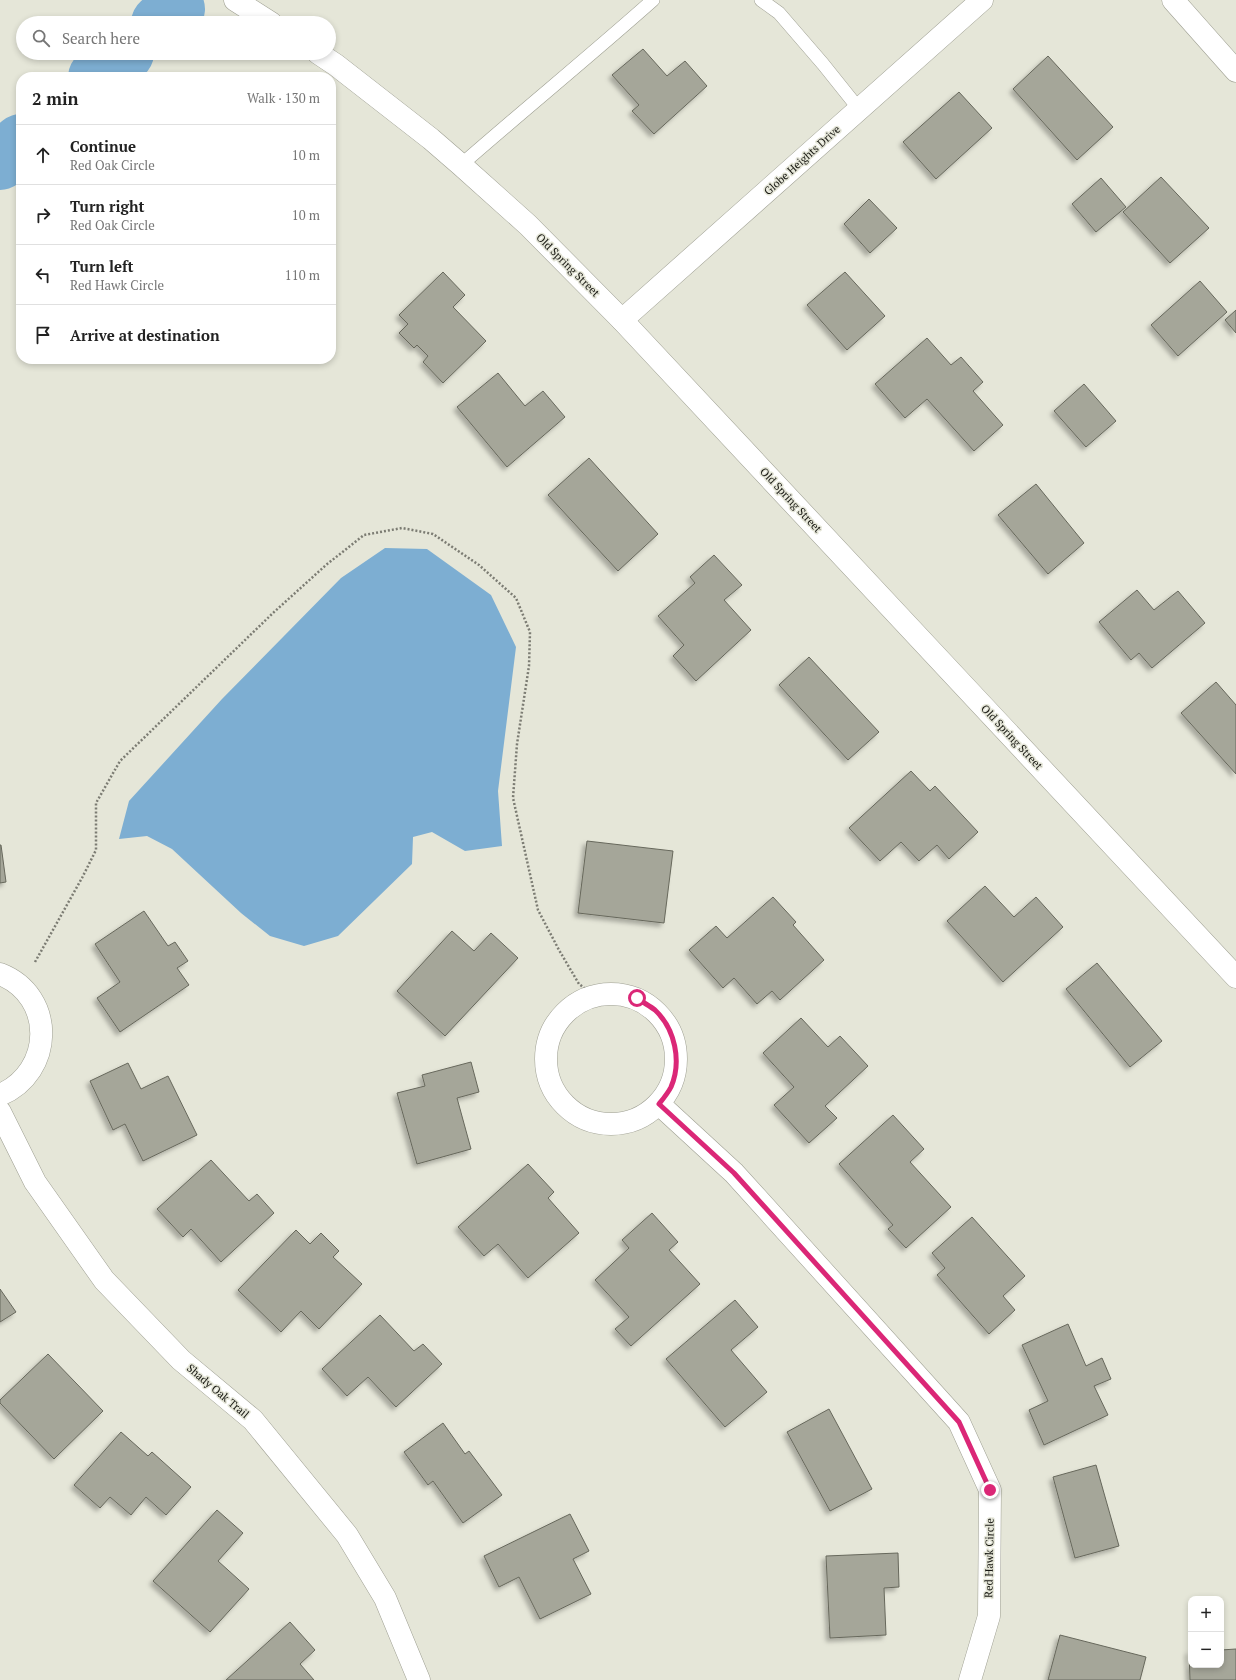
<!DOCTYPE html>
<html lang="en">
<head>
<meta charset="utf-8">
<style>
  :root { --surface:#fff; --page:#f2f2f2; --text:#222; --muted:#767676; --line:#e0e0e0 }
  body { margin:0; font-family:"PT Serif",serif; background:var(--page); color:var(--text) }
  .controls { position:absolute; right:12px; bottom:12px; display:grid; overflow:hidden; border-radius:8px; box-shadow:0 2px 6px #0003 }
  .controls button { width:36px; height:36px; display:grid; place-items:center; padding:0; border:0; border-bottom:1px solid var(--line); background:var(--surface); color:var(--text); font:20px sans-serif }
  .stop { position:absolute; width:12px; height:12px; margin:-9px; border:3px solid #db2777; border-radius:50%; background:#fff }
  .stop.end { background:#db2777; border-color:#fff; box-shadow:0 1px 4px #0008 }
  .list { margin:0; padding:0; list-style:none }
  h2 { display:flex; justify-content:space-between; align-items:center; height:52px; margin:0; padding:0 16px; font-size:17px }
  h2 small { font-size:13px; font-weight:400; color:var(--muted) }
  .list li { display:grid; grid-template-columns:26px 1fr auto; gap:12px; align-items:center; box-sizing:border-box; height:60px; padding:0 16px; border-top:1px solid var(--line) }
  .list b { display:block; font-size:15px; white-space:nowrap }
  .list p { margin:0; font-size:13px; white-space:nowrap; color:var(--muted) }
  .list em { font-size:13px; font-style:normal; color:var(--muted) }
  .icon { flex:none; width:22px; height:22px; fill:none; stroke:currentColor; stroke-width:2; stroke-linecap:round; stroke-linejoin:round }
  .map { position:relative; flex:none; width:1236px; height:1680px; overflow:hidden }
  .search { position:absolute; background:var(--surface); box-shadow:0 2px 6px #0003; left:16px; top:16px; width:320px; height:44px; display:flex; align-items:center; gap:10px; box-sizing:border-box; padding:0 14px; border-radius:22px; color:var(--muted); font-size:15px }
  .panel { position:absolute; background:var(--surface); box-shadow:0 2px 6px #0003; left:16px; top:72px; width:320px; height:292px; border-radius:16px }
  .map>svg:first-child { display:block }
  .water { fill:#7daed2 }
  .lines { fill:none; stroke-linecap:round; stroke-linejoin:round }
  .river { stroke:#7daed2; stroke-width:58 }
  .building { fill:#a5a699; stroke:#67685c; filter:url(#shadow) }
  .lane-casing { stroke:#9e9f92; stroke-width:14 }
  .street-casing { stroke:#9e9f92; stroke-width:23 }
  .secondary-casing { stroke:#9e9f92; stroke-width:23 }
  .path { stroke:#7c7c73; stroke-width:2.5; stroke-dasharray:2 2; stroke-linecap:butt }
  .lane { stroke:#fff; stroke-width:13 }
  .street { stroke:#fff; stroke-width:22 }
  .secondary { stroke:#fff; stroke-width:22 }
  .route { stroke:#db2777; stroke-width:5 }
  .labels { text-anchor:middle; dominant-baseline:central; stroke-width:3; stroke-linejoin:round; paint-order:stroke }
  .street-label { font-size:11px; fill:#161611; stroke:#e5e6d8 }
</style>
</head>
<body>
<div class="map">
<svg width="1236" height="1680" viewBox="0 0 1236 1680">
  <defs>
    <filter id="shadow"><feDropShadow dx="-3.5" dy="3.5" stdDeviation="2" flood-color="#0004"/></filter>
  </defs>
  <rect width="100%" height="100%" fill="#e5e6d8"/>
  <path class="water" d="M385,548l42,1 64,46 25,52 -18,144 4,55 -37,5 -33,-19 -19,5 -1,27 -74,72 -34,10 -34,-10 -29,-23 -69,-64 -25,-13 -28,3 10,-38 93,-102 119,-121z"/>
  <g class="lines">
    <path class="river" d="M160,23l16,-14
      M97,77l28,-24
      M0,161l21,-18"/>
  </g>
  <path class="building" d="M643,49l24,27 18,-15 22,25 -53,48 -22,-23 7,-6 -27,-30z
    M1048,56l65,71 -36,33 -64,-71z
    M959,92l33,36 -56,51 -33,-37z
    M1161,177l48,51 -39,35 -47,-51z
    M1101,178l25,29 -30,25 -24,-28z
    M869,199l28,29 -27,25 -26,-29z
    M443,272l22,23 -12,12 33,34 -43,42 -20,-21 5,-6 -11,-11 -3,3 -15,-15 9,-9 -9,-9z
    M845,272l40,44 -38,34 -40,-45z
    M1200,281l27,31 -49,44 -27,-31z
    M1236,310v23l-11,-13z
    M927,338l24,27 10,-8 22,25 -10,9 30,34 -29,26 -47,-52 -22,19 -30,-34z
    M498,373l27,33 18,-15 22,26 -58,50 -50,-60z
    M1084,384l32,37 -30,26 -32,-36z
    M589,458l69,76 -40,37 -70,-76z
    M1036,484l48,59 -36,31 -50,-59z
    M714,555l28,30 -18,15 27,30 -55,51 -23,-25 11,-11 -26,-29 37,-33 -5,-6z
    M1137,590l17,20 24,-19 27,32 -53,45 -13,-15 -8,7 -32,-38z
    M809,657l70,75 -31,28 -69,-75z
    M1216,682l20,23v69l-55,-61z
    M911,771l19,20 5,-5 43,46 -29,27 -12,-14 -18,16 -18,-19 -21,19 -31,-33z
    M587,841l86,10 -9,72 -86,-10z
    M0,845h1l5,37 -6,1z
    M985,886l29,31 22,-20 27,30 -60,55 -56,-61z
    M773,897l23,25 -3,3 31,35 -44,40 -8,-9 -15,13 -23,-26 -11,10 -34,-38 27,-24 11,12z
    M144,911l24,35 7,-4 13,19 -11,7 12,17 -69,47 -23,-34 23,-16 -25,-38z
    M452,931l22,20 17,-18 27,25 -73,78 -48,-45z
    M1097,963l65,78 -32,26 -64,-78z
    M801,1018l27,29 12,-11 28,30 -43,40 12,12 -28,25 -35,-38 20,-18 -31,-34z
    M471,1062l8,30 -22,6 14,51 -54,15 -20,-71 28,-7 -3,-11z
    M128,1063l13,26 27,-13 29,59 -54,26 -18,-37 -12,6 -23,-49z
    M893,1115l31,34 -14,13 41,45 -45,41 -18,-19 5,-4 -54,-61z
    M211,1160l38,41 8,-7 17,19 -53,49 -30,-33 -8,8 -26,-28z
    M528,1164l26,28 -6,6 31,35 -51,45 -30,-34 -14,12 -26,-29z
    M652,1213l26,29 -9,8 31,34 -69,62 -16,-17 14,-12 -34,-37 34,-32 -7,-8z
    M972,1217l53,59 -22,20 12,14 -26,24 -52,-59 8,-7 -13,-15z
    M296,1230l14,14 11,-11 18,18 -6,6 29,27 -43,45 -18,-18 -20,21 -43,-42z
    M0,1289l16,23 -16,10z
    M735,1300l23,27 -27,23 36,42 -42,35 -59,-68z
    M380,1315l34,36 9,-7 19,20 -46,43 -28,-30 -21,19 -25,-27z
    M1068,1324l18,42 16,-8 9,21 -17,7 14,29 -64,30 -15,-35 19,-9 -26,-56z
    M48,1354l55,57 -49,48 -54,-56v-3z
    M829,1409l43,80 -42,22 -43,-79z
    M443,1423l22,31 4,-3 33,44 -39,28 -30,-42 -5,4 -24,-33z
    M121,1432l27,24 4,-4 39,35 -25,28 -20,-18 -15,18 -21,-18 -10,11 -26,-23z
    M1096,1465l23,81 -44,12 -22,-81z
    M217,1510l26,23 -25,28 31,28 -39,43 -57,-51z
    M570,1514l19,37 -16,8 18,35 -51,25 -21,-42 -20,10 -15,-31z
    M898,1553l1,34 -15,1 2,47 -56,3 -4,-82z
    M290,1622l25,28 -15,14 14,16h-88z
    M1060,1635l86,22 -6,23h-92z
    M1236,1649v31h-46l-1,-29h2v14h30v-15z"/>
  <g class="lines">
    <g class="lane-casing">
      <path id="lane" d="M761,0l18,13 44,51 36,45
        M461,165c64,-56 129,-109 192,-165"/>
    </g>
    <g class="street-casing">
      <path id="street" d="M1173,0l63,71
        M622,320l360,-320
        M0,974c56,22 54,98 0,121
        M546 1059a65 65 0 1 1 130 0a65 65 0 1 1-130 0Z
        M659,1104l75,69 225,249 31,68 -1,126 -19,64
        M0,1112l35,70 69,98 77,80 72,60 94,115 38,63 34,82"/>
    </g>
    <g class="secondary-casing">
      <path id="secondary" d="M235,0l36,23
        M318,53l18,12 95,74 30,26 67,60 94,95 614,657"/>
    </g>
    <path class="path" d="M35,962l47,-84 14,-28v-47l24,-42 153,-148 53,-48 38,-30 38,-7 31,6 46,31 37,33 14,34 -1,34 -12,78 -4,54 25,112 21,40 20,34 16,12"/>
    <use href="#lane" class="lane"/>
    <use href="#street" class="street"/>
    <use href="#secondary" class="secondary"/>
  </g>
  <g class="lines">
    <path class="route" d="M637,998c5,4 13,8 18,12 20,19 27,51 16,77 -3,6 -8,12 -12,17l75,69 225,249 31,68"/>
  </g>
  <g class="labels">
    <g class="street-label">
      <text transform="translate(802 160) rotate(-42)">Globe Heights Drive</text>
      <text transform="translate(568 265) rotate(45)">Old Spring Street</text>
      <text transform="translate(791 500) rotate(47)">Old Spring Street</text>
      <text transform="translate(1012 737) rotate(47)">Old Spring Street</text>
      <text transform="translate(218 1391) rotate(40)">Shady Oak Trail</text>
      <text transform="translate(989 1558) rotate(-89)">Red Hawk Circle</text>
    </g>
  </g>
</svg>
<div class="controls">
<button>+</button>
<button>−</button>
</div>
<div class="stop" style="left:637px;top:998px"></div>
<div class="stop end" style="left:990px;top:1490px"></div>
<div class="search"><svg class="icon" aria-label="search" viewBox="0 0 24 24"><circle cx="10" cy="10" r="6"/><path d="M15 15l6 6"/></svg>Search here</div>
<section class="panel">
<h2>2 min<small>Walk · 130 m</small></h2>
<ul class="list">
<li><svg class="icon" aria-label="ahead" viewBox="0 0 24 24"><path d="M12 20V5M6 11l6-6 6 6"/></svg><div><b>Continue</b><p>Red Oak Circle</p></div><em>10 m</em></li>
<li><svg class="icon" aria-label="right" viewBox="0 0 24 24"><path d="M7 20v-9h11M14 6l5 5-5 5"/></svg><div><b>Turn right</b><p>Red Oak Circle</p></div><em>10 m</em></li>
<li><svg class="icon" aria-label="left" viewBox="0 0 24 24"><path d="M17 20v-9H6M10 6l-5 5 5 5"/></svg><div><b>Turn left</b><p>Red Hawk Circle</p></div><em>110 m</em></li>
<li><svg class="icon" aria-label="arrive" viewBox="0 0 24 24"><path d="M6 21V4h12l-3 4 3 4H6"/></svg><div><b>Arrive at destination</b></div></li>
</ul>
</section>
</div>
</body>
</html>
